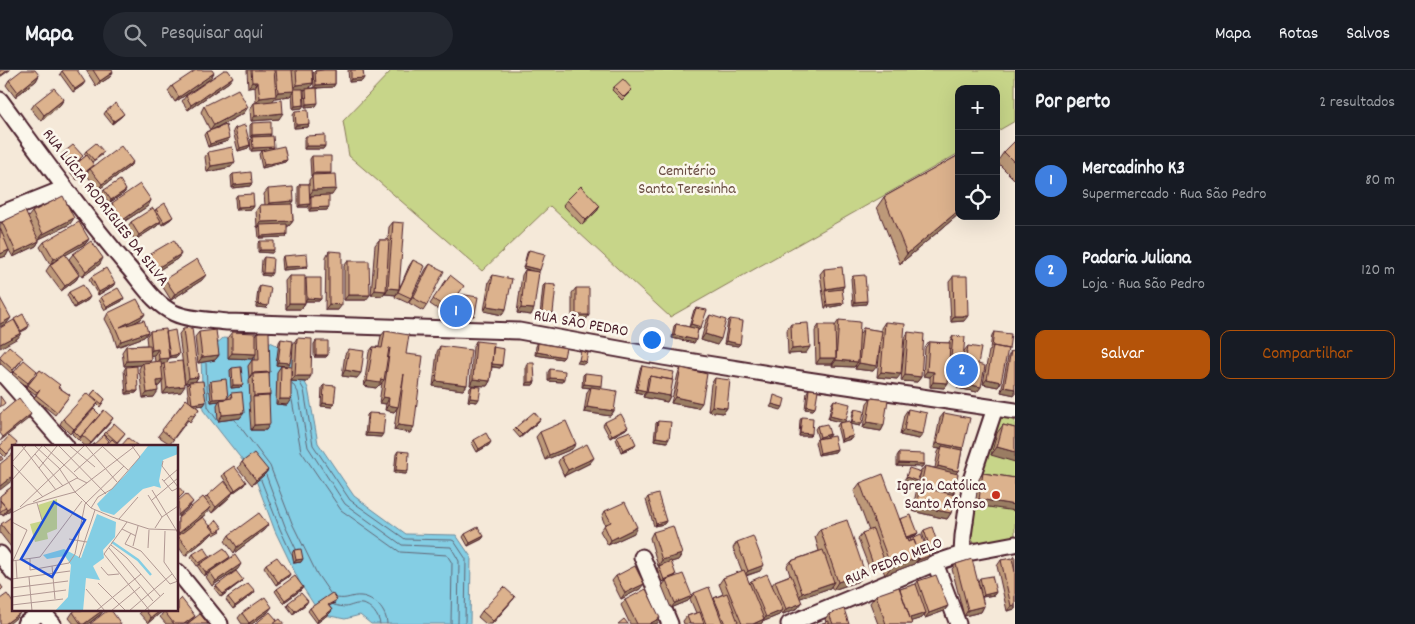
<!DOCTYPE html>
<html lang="pt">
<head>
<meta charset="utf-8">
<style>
  :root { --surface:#171b24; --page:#242831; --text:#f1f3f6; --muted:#9ea1a6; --line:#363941; --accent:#b45309 }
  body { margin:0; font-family:Dekko,sans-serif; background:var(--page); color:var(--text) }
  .controls { position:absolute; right:15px; top:15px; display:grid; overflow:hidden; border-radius:10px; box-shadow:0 5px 20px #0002 }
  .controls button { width:45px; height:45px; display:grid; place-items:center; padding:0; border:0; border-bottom:1px solid var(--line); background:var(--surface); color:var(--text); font:25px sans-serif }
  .you { position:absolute; left:651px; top:269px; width:18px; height:18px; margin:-12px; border:4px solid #fff; border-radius:50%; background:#1a73e8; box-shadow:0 0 0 8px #1a73e833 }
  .badge { display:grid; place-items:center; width:32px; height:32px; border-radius:50%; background:var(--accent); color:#fff; font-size:16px; font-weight:700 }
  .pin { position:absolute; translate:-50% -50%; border:2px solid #fff; box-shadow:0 1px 5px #0006 }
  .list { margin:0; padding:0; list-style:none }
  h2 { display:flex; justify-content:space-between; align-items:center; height:65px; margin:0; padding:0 20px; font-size:21px }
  h2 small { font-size:16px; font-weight:400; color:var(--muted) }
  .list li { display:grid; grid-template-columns:32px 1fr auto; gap:15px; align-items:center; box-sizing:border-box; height:90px; padding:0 20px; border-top:1px solid var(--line) }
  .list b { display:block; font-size:19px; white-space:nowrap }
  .list p { margin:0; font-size:16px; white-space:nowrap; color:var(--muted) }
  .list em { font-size:16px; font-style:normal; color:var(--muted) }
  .actions { display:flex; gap:10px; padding:15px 20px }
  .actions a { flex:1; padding:11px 0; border:1px solid var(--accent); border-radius:10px; text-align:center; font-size:18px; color:var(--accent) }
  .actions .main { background:var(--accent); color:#fff }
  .icon { flex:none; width:28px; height:28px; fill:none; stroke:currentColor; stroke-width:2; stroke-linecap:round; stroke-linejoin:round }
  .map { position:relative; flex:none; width:1015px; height:554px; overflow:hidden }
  header { display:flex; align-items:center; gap:30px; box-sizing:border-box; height:70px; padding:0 25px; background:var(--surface); border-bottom:1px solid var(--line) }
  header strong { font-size:24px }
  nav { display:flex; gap:28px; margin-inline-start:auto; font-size:18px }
  .search { width:350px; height:45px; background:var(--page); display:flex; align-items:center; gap:12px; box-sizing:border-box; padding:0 18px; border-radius:28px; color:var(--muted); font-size:19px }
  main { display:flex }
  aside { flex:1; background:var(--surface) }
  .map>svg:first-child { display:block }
  .green { fill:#c7d589; stroke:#887a5a }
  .water { fill:#84cee4; stroke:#6d889a }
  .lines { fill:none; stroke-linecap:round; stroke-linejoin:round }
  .shore { stroke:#616575; stroke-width:1 }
  .street-casing { stroke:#4a1f2b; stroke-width:19 }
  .street { stroke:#fbf7ec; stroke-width:15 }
  .wall { fill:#bd9979; stroke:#4a1f2b; fill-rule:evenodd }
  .shaded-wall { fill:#9a7d63; stroke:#4a1f2b }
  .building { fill:#dcb28d; stroke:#4a1f2b }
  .poi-dot { fill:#c8321e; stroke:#fbf7ec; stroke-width:2 }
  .labels { text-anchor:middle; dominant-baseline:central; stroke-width:5; stroke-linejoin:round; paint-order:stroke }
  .park-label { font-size:16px; fill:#694c42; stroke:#fbf7ec }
  .street-label { font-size:16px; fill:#4a1f2b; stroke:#fbf7ec }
  .poi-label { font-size:16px; fill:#4a1f2b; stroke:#fbf7ec; text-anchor:end }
  .inset-river { fill:none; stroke:#84cee4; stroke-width:2.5 }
  .inset-road { fill:none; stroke:#b19893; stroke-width:1 }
  .view { fill:#1d4ed8; fill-opacity:0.15; stroke:#1d4ed8; stroke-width:2.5 }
  .inset-edge { fill:none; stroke:#4a1f2b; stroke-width:2.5 }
</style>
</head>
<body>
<header>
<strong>Mapa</strong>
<div class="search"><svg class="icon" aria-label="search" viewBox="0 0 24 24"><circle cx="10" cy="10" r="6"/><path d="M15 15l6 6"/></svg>Pesquisar aqui</div>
<nav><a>Mapa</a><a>Rotas</a><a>Salvos</a></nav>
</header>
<main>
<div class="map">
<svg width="1015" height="554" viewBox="0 0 1015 554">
  <rect width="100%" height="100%" fill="#f5e9d9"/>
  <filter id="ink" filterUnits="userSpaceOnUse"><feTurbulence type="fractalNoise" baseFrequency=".02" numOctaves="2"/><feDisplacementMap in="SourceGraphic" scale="10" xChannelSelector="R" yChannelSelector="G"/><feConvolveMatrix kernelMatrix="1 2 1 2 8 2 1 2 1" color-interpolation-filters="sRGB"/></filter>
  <g filter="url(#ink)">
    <path class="green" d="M392,0h623v51l-19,11v-43h-37v64l-289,164 -120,-111 -68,65 -133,-115 -6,-35z
      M1000,347l15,2v117l-36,7 -7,-2 -4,-7 7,-52z"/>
    <path class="water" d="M223,268l45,3 19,9 21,38 10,55 36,53 52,38 50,1 15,22 -1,67h-99l-11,-9 -15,4 -25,-5 -20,-31 -25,-52 -21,-56 -51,-65 -2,-52z"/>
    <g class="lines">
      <path class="shore" d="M206,293l2,44 9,13
        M292,313l6,9 10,55 37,57 57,41 49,2 8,14 -1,63
        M300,313l4,7 9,55 37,55 55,39 47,1 2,1 12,18 -1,65
        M292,330l9,51 40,59 59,42 47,3 5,8 -1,61
        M235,350l35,46 22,57 25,51 13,19
        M266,405l19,51 11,23
        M261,410l19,49 11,24
        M337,528c11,2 14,-3 24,-2 13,1 26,15 26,28
        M334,535c4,1 8,2 12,2 5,-1 10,-4 16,-3 9,1 17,12 18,20"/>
      <g class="street-casing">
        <path id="street" d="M0,30c42,57 83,114 128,167 14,16 26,37 46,46 15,7 37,7 53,9l292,9 144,26 144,23 208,31
          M0,144l65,-26
          M0,301l66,75
          M0,484l14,19
          M962,484l1,-18 8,-56 24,-72
          M642,487l28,67
          M935,493l23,61
          M178,502l42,52
          M41,540l12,14
          M25,554l19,-14
          M789,554l146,-61 27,-9 53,-10"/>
      </g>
      <use href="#street" class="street"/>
    </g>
    <path class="wall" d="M86,0h26l-2,7 -14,9z
      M247,0h65l1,13 -3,5h4l-1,-15 3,-3h19v14l-2,3 -16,1 -1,18 -11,1 -1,-16 1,-2h-2l-1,19 -9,1 -1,-16 -2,3 -15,2 -3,3 7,18 -28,2 -1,-12 4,-6h2l-1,-16 -7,1z
      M348,0h15l-1,11 -13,1z
      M62,1l21,14 -10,7 -13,-18z
      M39,5l-3,6 -21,16 -9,-12 3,-5z
      M210,9l-35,23 -7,-11 4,-5z
      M229,12l-41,28 -6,-9 4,-5z
      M614,17l16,5 -8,8 -10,-10z
      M64,29l-4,6 -19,16 -10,-12 4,-6z
      M204,36l40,7 -31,17 15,11 -20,6 -4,-12 2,-3 4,-2 -9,-18z
      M106,41l16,5 -10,8 -8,-10z
      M295,41l14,13 -1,3 -14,1 -1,-14z
      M252,53l19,11 -1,2 3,13 12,13 -23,6 -3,-14 2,-3 6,-1 -16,1 -1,-11 2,-3h-2v-12z
      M235,58l15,17 -2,3 -10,3 -5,-20z
      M306,66l19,10 -2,3h-19v-10z
      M1015,71v39l-18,-18 7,-10z
      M86,81l16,4 -10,7 1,4 40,-4 -4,5 -31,23 -12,-16 3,-4 -12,10 -8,-9 2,-3 15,-12 -2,-2z
      M208,82l23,15 -24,5 -2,-15z
      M63,83l18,6 -10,8 -10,-11z
      M959,85v59l-59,50 -23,-57 7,-10z
      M312,86l18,18 2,21 -22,1v2l1,-2 18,11 -2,3 -18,1v-5l-1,1h-10v-20l2,-3h9v-4l3,-4h-1l-1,-17z
      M233,104l19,9 -2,3 -18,2 -1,-12z
      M268,119l24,15 1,17 -4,5h-2l-1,11 -27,1 -1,-10 1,-1h-2l-1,-16 4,-6h5l-1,-11z
      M104,120h22l-2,3 -15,10 -7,-10z
      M237,125l17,11 -2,3 -16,1 -1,-12z
      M151,130l-3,6 -29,19 -11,-17 4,-5z
      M567,130l33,6 -3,5 -15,14 -19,-20z
      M156,139l17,8 -2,2 -9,6 -2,-3 -3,4 -22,14 -8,-12 4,-6 24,-11z
      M32,142l38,12 -31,15v2l-3,5 -23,11 -4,-7 -3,6 -6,2v-33l2,-3 26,-5z
      M393,152l7,65 9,-21 4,-6 -2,38 -3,5 -13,-6 1,-3v1l-11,-1v-2l-3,4 -11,-1 4,-50 4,-5h9l1,-13z
      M89,169l-4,5 -20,11 14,20 -3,5 -15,11 -15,-20 4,-6 5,-4 -5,3 -10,-17 4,-5z
      M260,171l12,12 -14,-1v-9z
      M529,180l10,22 -8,43 -14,-2 5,-38 3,-5 5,1 -7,-3 4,-15z
      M329,181l9,59h-13l1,-53z
      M73,184l27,10 -18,13 -13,-18z
      M150,184h31l-4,5 -23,14 -8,-13z
      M283,186l23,12 -23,2 -1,-11z
      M264,187l6,19 -9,-1 1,-15z
      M348,191l18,39h-22v-34z
      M430,194l-3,41 -4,6 -14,-8 17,-34z
      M824,199l20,17 -2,3v16l-17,3 -5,-34z
      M450,205l9,19 15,22 -20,-3 3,-17 -12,18 -15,-10z
      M493,205l13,34 -4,6 -18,-4 5,-30z
      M289,206l16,4 1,-2 15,21 -2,2h-14v2l-4,6h-15l-1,-28z
      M853,206l13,28 -13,1 -2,-27z
      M91,207l24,6 -2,3 -15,9 -9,-15z
      M953,207l11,44 -13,1 -2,-40z
      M165,209l37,1 -31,20 -10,-16z
      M545,214l8,29 -2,3 -11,-1 3,-29z
      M260,216l8,20 -2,2 -10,-1 2,-18z
      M576,218l13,27 -4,6 -13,-1v-27z
      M69,222l19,8 -14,8 -7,-13z
      M101,227l23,1 -2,3 -17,9 -6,-10z
      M696,238l5,19 -2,3h-1l-4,13 -22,-5 2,-12 2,-2 13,3 5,-17z
      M108,243l37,1 -4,5 -6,3 13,10 -4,5 -27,10 -4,-13 -8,-15z
      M710,245l7,30 -16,-5 5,-19z
      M730,249l8,27 -14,-2 4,-23z
      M839,250l21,14 3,-6 18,3v-3l4,-6 12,57 -20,-2 3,-29 -7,23 -18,-2 1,-4 -2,2 -22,-1 1,-4 -1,2h-16l-1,-33 4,-6 16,1z
      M791,254l15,29 -18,1 -1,-24z
      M183,259l15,48 -3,5 9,23 -9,1 4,3 -9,13 -2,-2 -18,24 -12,-8 28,-37 3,3 -2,-17 2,-2h-4l-6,-49z
      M150,261l16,1 13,22 -2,3 -8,1 -3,5 15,29 -18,2 -1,-12 -3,4h-2l-3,11 -11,1 -4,-29 2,-4 -17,1 -2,-14 4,-6 21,-1 -1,-8zM150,285h4l1,7 -6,1 2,-3z
      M385,261l21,23 4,79 -16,-3 3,-22 -3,4 -9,-2 1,-6 -7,-1 3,-20 -2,2h-1l-3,3 -12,-2 5,-34 4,-5h6l2,-11z
      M199,262l20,23 -4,5 -17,3 -3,-26z
      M232,262l24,3 2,-3 11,42v23l-3,33h-15l-2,-27 1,-2 -1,-21 1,-2h-1l-1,-12 4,-6h3v-4l-2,3 -25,-1v-21z
      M908,262l13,45 -4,5 -16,-1 4,-43z
      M994,262l7,50 -3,5 -15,-3 6,-33 2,-1 -1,-1 2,-14z
      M953,266l10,20 1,-5 4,-5 10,18 3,23 -4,5 -20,-4 3,-14 -2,2 -10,-1v8l-4,5 -14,-1v-10l-7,-1 2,-28 4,-6 20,1v-1z
      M297,268l10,44 -16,-1 2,-37z
      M281,269l7,27 -12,-1 3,-23z
      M316,271l12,14 -2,2h-12v-13z
      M476,271l17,6 9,18 -2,3 -8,-1 -2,14 -3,5 -17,-1 3,-38z
      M538,273l24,16 -27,-4 1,-9z
      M440,276l27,39 -4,5 -30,-4 4,-34z
      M349,279l8,29 -15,-2 3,-22z
      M1011,281l4,44 -14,-3 7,-35z
      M0,286l21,5 -10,12 -11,-10z
      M528,293l7,19 -2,3h-7v-19z
      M281,296l6,39 -11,-1 1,-32z
      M642,296l30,14 -2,16 -3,6 -24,-5 1,-3 -9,-2 5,-23z
      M126,297l12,24 -2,2 -10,1 -2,-24z
      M232,298l11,17 -2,2 -10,1 -1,-18z
      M681,298l17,40 -27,-5 7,-29z
      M550,299l12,13 -14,-1v-9z
      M40,300l18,17 12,8 -15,20 -21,-17 3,-5 -2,1 -9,-7z
      M37,301l-11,15 -14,-12 2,-2z
      M585,303l17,13 -1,2 13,23 -4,5 -26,-4 3,-20 3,-4 -8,-1 1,-12z
      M715,308l12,30 -4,5 -15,-2 3,-27z
      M211,311l17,16 3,-4 9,25 -22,3 -1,-16 2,-4 -8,1 -2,-19z
      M324,315l10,19 -2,3 -11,-1 1,-19z
      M472,316l5,16 -9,-1 2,-13z
      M809,319l4,21 -8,-1 2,-17z
      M95,320l10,9 -5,8 -3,-3 -27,30 -10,-10 3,-5 27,-23z
      M871,328l13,27 -3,6 -18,-3 4,-25z
      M834,330l11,22 6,17 -10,3 -4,-16 2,-3 3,-1 -14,-3 4,-16z
      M855,339l7,14 -2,3 -9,-2 2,-12z
      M908,339l11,30 -19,-4 4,-20z
      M369,343l12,24 -16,-1 2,-21z
      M944,343l18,37 -4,21 -2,2 -2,19 -1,2 -2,19 -4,6 -35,-8 9,-40 4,-5 10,2 3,-16 2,-3 -6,-1 6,-30z
      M100,345l9,9 -20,22h-4l-6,-6 14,-17 -15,17 -6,-6 2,-3z
      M802,347l8,19h-11l1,-16z
      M540,349l-2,3 -18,16 -7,-8 2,-2z
      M658,351l9,21 -13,-2 2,-17z
      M605,352l21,7 -16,9 -7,-13z
      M1003,355l12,3 -24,27 6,-22z
      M817,356l13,8 -2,3 9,12 -2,3 -17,3 -3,-13 2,-3h1l-3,-10z
      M106,362l19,1 -8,10 -6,-2 -7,-7z
      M540,362l32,17 -27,11 -9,-23z
      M617,366l17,11 -13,5 -5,-13z
      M474,370l15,5 -12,7 -5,-9z
      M17,373l-12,14 -5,-5v-6z
      M398,381l10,20 -2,3 -12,-1 2,-19z
      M899,383l25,11 -2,3 -25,-1v-10z
      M561,387l29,6 -26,13 -6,-14z
      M242,392l26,8 -4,5 -12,10 -14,-17z
      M224,403l20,12 -11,7 -3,5 -18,16 -3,-4 -2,4 -29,24v-19l26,-19 3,-3 23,-8 -8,-12z
      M983,403l32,5 -40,27 4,-26z
      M860,413l40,36 16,16 -9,4 1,2 2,-2 17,20 -11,3 -2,2 -29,11 -4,-11 -11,6 -12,-31 4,-6 7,-2 -15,-40z
      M14,415v22l-11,8 -1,-2 -2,2v-19z
      M648,427l18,24 -2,3 -10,2 -8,-26z
      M605,441l29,22 -26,12 -8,-14 5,-6 -3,-8z
      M14,445v30l-3,2 -11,-14v-7z
      M211,455l10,6 -7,4 -2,-2 -2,3 -25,20 -7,-10v-10l32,-10z
      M820,459l45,44 -6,8 -26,9 -2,-4 -1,2 -30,10 -2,10 -15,6 -2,-3 -2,4 -17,7 -1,2h-77l-1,-3 4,-5 9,-3 -6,-14 -2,2 -17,7 -9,-22 4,-5 -4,1 -5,-13 2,-3 6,-2 -7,2 -8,-28 3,-6 29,22 -4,6 -7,2 4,15 17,19 2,-3 19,6 1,-1 9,-4 -4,-10 4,-6 19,-7 -9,-23 4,-6 23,29 -14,5 3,7 2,-2 21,4 3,-4 15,-6 -3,-9 4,-5 28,-10 -4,-14z
      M264,460l-30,23 -9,-12 4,-6z
      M924,460l14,15 -1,2 -9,3 -6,-17z
      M465,464l19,2 -2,3 -14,7 -5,-9z
      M294,480l7,12 -7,1 -2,-10z
      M193,484l15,4 22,-1 -2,2 10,10 -26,17 -6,-9 4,-5 -6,4 -6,-9 2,-3 -3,2 -6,-9z
      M1015,486v53l-8,2 -10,-45 4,-6h11z
      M266,494l24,10 -2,3 -12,8 -12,-18z
      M956,494l25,29 -3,-12 2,-3 16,14 -2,3 -12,2 2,9 -3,6 -17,4 -12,-47z
      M616,506l24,13 -19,10 -9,-18z
      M243,510l-2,2 -20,15 -7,-9 2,-2z
      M918,511l30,25 -4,5 -19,7 -1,-3 -2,3 -11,3 1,3h-34l-8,-21 6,-8 24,-6 16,-5z
      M303,517l-2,3 -18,13 -8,-12 2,-2z
      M255,521l-2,3 -20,15 -7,-9 2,-3z
      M515,527l-4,5 -19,22h-6l-8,-7 4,-6z
      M625,530l32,24h-27l-9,-19z
      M288,533l18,1 -13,10 -6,-8z
      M335,533l-6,3 3,4 -2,3 -13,10 -9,-12 2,-3z
      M141,540h23l-16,13 -9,-10z
      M164,541l31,5 -3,4 16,4h-42l-6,-7z
      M73,542l28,2 -13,10h-14l-5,-6z
      M268,542l-16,12h-10l-4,-6 4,-5z
      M829,544l20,10h-29l6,-2 -1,-3z"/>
    <path class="shaded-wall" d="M8,0h2l-10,7v-1z
      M113,2l-3,5 -14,9 4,-5z
      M214,3l-4,6 -35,23 4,-5z
      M39,5l-3,6 -21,16 3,-5z
      M233,7l-4,5 -41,28 3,-5z
      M364,8l-2,3 -13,1 2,-3z
      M85,12l-2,3 -10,7 2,-3z
      M252,12h6l-3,5 -7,1z
      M313,13l-4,6 -16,1 4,-5z
      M335,14l-2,3 -19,1 2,-3z
      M294,21l-4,5 -15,2 -3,4 -16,1 4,-5 15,-2 3,-4z
      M64,29l-4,6 -19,16 3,-6z
      M318,33l-2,3 -11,1 2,-3z
      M304,35l-2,3 -9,1 2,-3z
      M248,37l-4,6 -34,18 4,-6z
      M283,43l-4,6 -28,2 4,-5z
      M124,44l-2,2 -10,8 2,-3z
      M309,54l-1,3 -14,1 2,-3z
      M271,64l-2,3h-19l2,-2z
      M229,68l-1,3 -20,6 2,-3z
      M250,75l-2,3 -10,3 2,-3z
      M306,76h19l-2,3h-19z
      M274,77l-2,3 -21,1 2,-3z
      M287,90l-2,2 -23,6 2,-3z
      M133,92l-4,5 -31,23 4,-6z
      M235,92l-4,5 -24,5 4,-6z
      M90,99l-1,1 -12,10 2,-3z
      M313,103h18l-2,3h-18z
      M252,113l-2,3 -18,2 2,-3z
      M336,119l-4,6 -23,1 4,-6z
      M126,120l-2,3 -15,10 2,-3z
      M151,130l-3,6 -29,19 4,-5z
      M294,131l-4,6 -25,1 4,-5z
      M310,134l-2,3h-10l2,-2z
      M254,136l-2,3 -16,1 2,-3z
      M600,136l-3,5 -15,14 4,-5z
      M329,137l-2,3 -18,1 2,-3z
      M959,140v4l-59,50 7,-10z
      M173,147l-2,2 -9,6 2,-3z
      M74,148l-4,6 -31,15 4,-5z
      M161,151l-4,5 -22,14 4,-5z
      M293,151l-4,5 -29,1v-2l-1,2h-2l4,-5z
      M287,164l-1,3 -27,1 2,-2z
      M89,169l-4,5 -35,20 4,-5z
      M39,171l-3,5 -23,11 3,-5z
      M9,180l-3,6 -6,2v-4z
      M260,180h14l-2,3 -14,-1z
      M181,184l-4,5 -23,14 3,-5z
      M103,188l-3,6 -18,13 4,-6z
      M308,196l-2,2 -23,2 2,-3z
      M524,196l16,4 -2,3 -15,-5z
      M263,203h9l-2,3 -9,-1z
      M79,205l-3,5 -15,11 4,-5z
      M206,205l-4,5 -31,20 4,-6z
      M115,213l-2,3 -15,9 1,-3z
      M844,216l-4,6 -15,-1 1,-2z
      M388,218l11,1 -3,6 -11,-1z
      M375,220l11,1 -4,5 -11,-1z
      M348,225h22l-4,5h-22z
      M90,227l-2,3 -14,8 2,-3z
      M124,228l-2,3 -17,9 2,-3z
      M307,228l14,1 -2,2h-14z
      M867,231l-1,3 -13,1 2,-3z
      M289,233h16l-4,6h-15z
      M844,233l-2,2 -17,3 2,-3z
      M258,234l10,2 -2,2 -10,-1z
      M329,234l13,1 -4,5h-13z
      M487,236l19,3 -4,6 -18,-4z
      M521,238l13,1 -3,6 -14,-2z
      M456,240l19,3 -1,3 -20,-3z
      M542,242l11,1 -2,3 -11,-1z
      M145,244l-4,5 -24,13 3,-5z
      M576,245h13l-4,6 -13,-1z
      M954,246h14l-4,5 -13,1z
      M11,248l-4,5 -7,4v-3z
      M691,254l10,3 -2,3 -10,-3z
      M29,256l-2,3 -8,4 2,-2z
      M148,262l-4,5 -27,10 4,-6z
      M21,263l-3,5 -18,10v-4z
      M705,264l16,5 -4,6 -16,-5z
      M674,265l22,5 -2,3 -22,-5z
      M726,271l14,3 -2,2 -14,-2z
      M810,277l-4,6 -18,1 4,-5z
      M158,279l-4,6 -6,1 4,-6z
      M537,282l27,5 -2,2 -27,-4z
      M232,283l24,1 -3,5 -25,-1z
      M179,284l-2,3 -9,1 2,-2z
      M219,285l-4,5 -17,3 4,-6z
      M316,285h12l-2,2h-12z
      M169,288l-3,6 -11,1 4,-6z
      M820,288h16l-4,6h-16z
      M151,290l-4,5 -4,-2 -2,2 -17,1 3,-5z
      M579,290l7,2 -2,2 -7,-1z
      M836,290l22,2 -4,5 -22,-1z
      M278,292l12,1 -2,3 -12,-1z
      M859,293l18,3 -4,5 -18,-2z
      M491,294l11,1 -2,3 -11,-2z
      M950,299l12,1 -4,6 -11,-1z
      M345,300l16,3 -4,5 -15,-2z
      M927,301l7,1 -4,5 -7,-1z
      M270,302l-4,6 -13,-4 -3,4h-1l3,-5z
      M881,302l20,2 -4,5 -20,-2z
      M905,305l16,2 -4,5 -16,-1z
      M295,306h16l-4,6 -16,-1z
      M198,307l-3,5 -10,1 4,-5z
      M550,308l14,1 -2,3 -14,-1z
      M381,309l3,1 -4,5h-1l-3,3 -12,-2 3,-5z
      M473,309l17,2 -3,5 -17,-1z
      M987,309l14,3 -3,5 -15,-3z
      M163,310l-4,6 -6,1 4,-6z
      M436,311l31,4 -4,5 -30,-4z
      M528,312h7l-2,3h-7z
      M933,312l15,1 -4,5 -14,-1z
      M961,313l20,4 -4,5 -20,-4z
      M584,314l18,2 -2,3 -18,-2z
      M233,315h10l-2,2 -10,1z
      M185,316l-4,6 -18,2 4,-6z
      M1004,317l11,2v6l-14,-3z
      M637,319l9,2 -2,3 -9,-2z
      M128,321h10l-2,2 -10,1z
      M158,321l-4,6 -11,1 4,-5z
      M647,322l23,4 -3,6 -24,-5z
      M270,325l-4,6 -13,-4 1,-1z
      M383,327l6,1 -3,6 -7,-1z
      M675,327l27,6 -4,5 -27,-5z
      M228,328l-2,3 -6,-1 -1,1 -8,1 2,-3z
      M470,328l9,1 -2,3 -9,-1z
      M280,329h11l-4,6 -11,-1z
      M206,332l-2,3 -14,2 2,-3z
      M98,333l-4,5 -24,26 4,-5z
      M323,333l11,1 -2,3 -11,-1z
      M772,334l11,3 -2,3 -11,-3z
      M388,335l10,2 -4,5 -9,-2z
      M712,336l15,2 -4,5 -15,-2z
      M807,336l8,2 -2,2 -8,-1z
      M587,337l27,4 -4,5 -26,-4z
      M244,343l-4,5 -22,3 4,-6z
      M31,344l-3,5 -28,22 3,-4z
      M830,346l16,4 -2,3 -16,-4z
      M113,348l-4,6 -20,22 2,-3z
      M540,349l-2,3 -18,16 2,-3z
      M852,352l10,1 -2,3 -9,-2z
      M867,352l17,3 -3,6 -18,-3z
      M270,354l-4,6h-15l3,-5z
      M398,355l16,2 -4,6 -16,-3z
      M628,357l-2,2 -16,9 2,-3z
      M904,360l19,4 -4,5 -19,-4z
      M367,363l16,1 -2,3 -16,-1z
      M800,363l12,1 -2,2h-11z
      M830,364l-2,3 -10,2 2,-2z
      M853,366l-2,3 -10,3 1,-3z
      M656,367l13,2 -2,3 -13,-2z
      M491,372l-2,3 -12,7 2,-3z
      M937,373l26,5 -3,6 -18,-8 -2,3 -6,-1z
      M576,374l-4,5 -27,11 4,-5z
      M636,374l-2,3 -13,5 2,-2z
      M997,377l18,5v10l-24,-7z
      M837,379l-2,3 -17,3 2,-2z
      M594,388l-4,5 -26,13 4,-6z
      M899,393l25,1 -2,3 -25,-1z
      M938,396l20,5 -4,5 -20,-4z
      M268,400l-4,5 -12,10 4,-5z
      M396,400l12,1 -2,3 -12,-1z
      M14,405v4l-14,11v-4z
      M906,407l11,4 -2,3 -11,-4z
      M246,412l-2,3 -11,8 2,-3z
      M921,415l33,7 -4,6 -30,-11 -3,3z
      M233,422l-3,5 -18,16 4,-6z
      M979,429l36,6v6l-40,-6z
      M193,432l-4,5 -11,10v-2z
      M14,434v3l-11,8 4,-6z
      M916,436l35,7 -4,6 -35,-8z
      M211,437l-4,6 -29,24 1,-4z
      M666,451l-2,3 -10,2 2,-2z
      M268,455l-4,5 -30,23 3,-6z
      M637,457l-3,6 -26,12 3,-5z
      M214,461l-4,5 -25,20 4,-6z
      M918,463l-2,2 -14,5 2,-2z
      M484,466l-2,3 -14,7 2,-3z
      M938,475l-1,2 -9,3 2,-2z
      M682,484l-4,6 -20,6 4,-6z
      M929,486l-2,3 -11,4 2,-3z
      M230,487l-2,3 -24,16 2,-3z
      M920,487l-6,7 -29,11 6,-8z
      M303,489l-2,3 -7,1 2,-3z
      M884,490l-3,5 -11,5 3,-6z
      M241,494l-3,5 -26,17 4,-5z
      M764,495l-4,6 -16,5 4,-5z
      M865,503l-6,8 -26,9 5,-8z
      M290,504l-2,3 -12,8 2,-3z
      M676,505l-2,3 -12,4 2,-2z
      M243,510l-2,2 -20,15 2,-3z
      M834,512l-4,6 -32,11 4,-6z
      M644,514l-4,5 -19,10 4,-6z
      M303,517l-2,3 -18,13 2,-3z
      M255,521l-2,3 -20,15 2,-3z
      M996,522l-2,3 -12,2 2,-2z
      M692,526l-4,5 -17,7 4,-5z
      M515,527l-4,5 -19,22 1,-3z
      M308,531l-2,3 -13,10 2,-3z
      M802,533l-4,5 -15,6 3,-5z
      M1015,535v4l-8,2 4,-5z
      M948,536l-4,5 -19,7 4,-5z
      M984,536l-3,6 -17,4 4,-6z
      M272,537l-4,5 -16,12h-4z
      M103,540h1l-3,4 -13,10h-4z
      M161,540h3l-16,13 3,-5z
      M332,540l-2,3 -13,10 1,-3z
      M783,540l-4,5 -17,7 4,-5z
      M20,543l-4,5 -7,6h-4z
      M926,543l-4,5 -16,5 4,-5z
      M195,546l-4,5 -4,3h-3z
      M660,548l-3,6h-8z
      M764,549l-3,5h-8z"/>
    <path class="building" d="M0,0h8l-8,6z
      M22,0h13l4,5 -21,17 -9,-12z
      M64,0h13l8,12 -10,7 -13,-18z
      M93,0h19l1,2 -13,9z
      M196,0h16l2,3 -35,24 -7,-11z
      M224,0h4l5,7 -42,28 -5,-9z
      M251,0h23l2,26 -16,2 -2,-16h-6z
      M276,0h16l2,21 -16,1z
      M296,0h16l1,13 -16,2z
      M324,0h11v14l-19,1 -1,-14z
      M351,0h12l1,8 -13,1z
      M623,9l9,10 -8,8 -10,-10z
      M54,18l10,11 -20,16 -9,-12z
      M317,18l1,15 -11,1 -1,-15z
      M238,19l10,18 -34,18 -10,-19z
      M294,19h9l1,16 -9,1z
      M282,30l1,13 -28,3 -1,-13z
      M116,33l8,11 -10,7 -8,-10z
      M308,40l1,14 -13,1 -1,-14z
      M271,52v12l-19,1v-12z
      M226,55l3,13 -19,6 -4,-12z
      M245,55l5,20 -10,3 -5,-20z
      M325,65v11h-19v-10z
      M273,66l1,11 -21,1 -1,-11z
      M1015,71v22l-11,-11z
      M96,73l8,9 -10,8 -8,-9z
      M73,75l10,11 -10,9 -10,-12z
      M121,76l12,16 -31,22 -12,-15z
      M284,76l3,14 -23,5 -3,-14z
      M232,77l3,15 -24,4 -3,-14z
      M87,85l7,10 -15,12 -8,-9z
      M959,85v55l-52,44 -23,-57z
      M312,86h19v17h-18z
      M251,102l1,11 -18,2 -1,-11z
      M335,104l1,15 -23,1 -1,-15z
      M120,110l6,10 -15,10 -7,-10z
      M140,114l11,16 -28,20 -11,-17z
      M300,114h9l1,20 -10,1z
      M581,116l19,20 -14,14 -19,-20z
      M293,117l1,14 -25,2 -1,-14z
      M253,124l1,12 -16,1 -1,-12z
      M329,125v12l-18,1v-12z
      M63,126l11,22 -31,16 -11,-22z
      M165,133l8,14 -9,5 -8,-13z
      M292,134l1,17 -32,1 -1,-17z
      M153,138l8,13 -22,14 -8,-13z
      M25,141l14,30 -23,11 -14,-30z
      M79,152l10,17 -35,20 -10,-17z
      M393,152l11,1 -5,66 -11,-1z
      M287,154v10l-26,2 -1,-11z
      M0,158l9,22 -9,4z
      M174,170l7,14 -24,14 -7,-14z
      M379,170h10l-3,51 -11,-1z
      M91,171l12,17 -17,13 -13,-17z
      M260,171h14v9h-14z
      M529,180l16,4 -5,16 -16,-4z
      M329,181l13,1v53l-13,-1z
      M65,184l14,21 -14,11 -15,-21z
      M307,184l1,12 -23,1 -2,-11z
      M264,187l9,1 -1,15h-9z
      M197,189l9,16 -31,19 -10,-15z
      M413,190l12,6 -14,32 -13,-6z
      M348,191h21l1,34h-22z
      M430,194l14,7 -17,34 -14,-7z
      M842,197l2,19 -18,3 -2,-20z
      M106,198l9,15 -16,9 -8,-15z
      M525,200l14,2 -5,37 -13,-1z
      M450,205l14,11 -16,23 -15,-10z
      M493,205l19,4 -6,30 -19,-3z
      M865,205l2,26 -12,1 -2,-26z
      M289,206h16v27h-16z
      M953,206h14l1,40h-14z
      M306,208h15v21l-14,-1z
      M545,214l11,1 -3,28 -11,-1z
      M83,215l7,12 -14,8 -7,-13z
      M260,216l11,2 -3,18 -10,-2z
      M118,218l6,10 -17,9 -6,-10z
      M576,218h13v27h-13z
      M842,219l2,14 -17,2 -2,-14z
      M459,224l19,3 -3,16 -19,-3z
      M0,228l11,20 -11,6z
      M137,229l8,15 -25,13 24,-7 4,12 -27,9 -5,-12 -8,-16z
      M696,238l11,2 -6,17 -10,-3z
      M23,244l6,12 -8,5 -7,-12z
      M710,245l16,5 -5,19 -16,-5z
      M730,249l13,2 -3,23 -14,-3z
      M14,250l7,13 -21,11v-16z
      M839,250l21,2 -2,40 -22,-2z
      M885,252l20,2 -4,50 -20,-2z
      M808,253l2,24 -18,2 -1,-25z
      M676,254l22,5 -2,11 -22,-5z
      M819,255h16l1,33h-16z
      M192,258l6,49 -9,1 -6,-49z
      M863,258l19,3 -5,35 -18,-3z
      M166,259l3,29 -10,1 -1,-10 -6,1 -2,-19z
      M175,260l4,24 -9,2 -4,-24z
      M216,260l3,25 -17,2 -3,-25z
      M385,261l24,4 -3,19 17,2 -9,71 -16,-2 6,-51 -6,33 -10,-2 1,-7 -6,-1 7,-49h-1l-5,32 -3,-1 -1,4 -13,-2 6,-34 9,1z
      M232,262l24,1v21l-24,-1z
      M258,262h11l1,40 -18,1v-13h7z
      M908,262l16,2 -3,43 -16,-2z
      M994,262l17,2 -2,15 -16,-3v1h-1z
      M953,266l12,1 -3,33 -12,-1z
      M297,268l15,1 -1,37h-16z
      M281,269l12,2 -3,22 -12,-1z
      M316,271h12v14h-12z
      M476,271l18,2 -4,38 -17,-2z
      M929,272l21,1 -2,40 -15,-1 1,-10 -7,-1z
      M538,273l28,5 -2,9 -27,-5z
      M150,275l1,15 -24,1 -1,-15z
      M9,276l14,12 -10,12 -13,-12v-2z
      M440,276l31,4 -4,35 -31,-4z
      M968,276l13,2 -3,16 7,2 -4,21 -20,-4z
      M993,276l15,3 -7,33 -14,-3z
      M493,277l11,2 -2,16 -10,-1z
      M349,279l15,2 -3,22 -16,-3z
      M581,281l7,2 -2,9 -7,-2z
      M1011,281l4,1v37l-11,-2z
      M24,290l13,11 -9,12 -14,-11z
      M161,291l2,19 -6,1 1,10 -11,2 -4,-30z
      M182,291l3,25 -18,2 -3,-25z
      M528,293h6l1,19h-7z
      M137,296l1,25h-10l-2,-24z
      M281,296l10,1v32h-11z
      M642,296l32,6 -2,8 -22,-4 -2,2 -2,13 -9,-2z
      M241,297l2,18h-10l-1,-17z
      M681,298l26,6 -5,29 -27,-6z
      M550,299l15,2 -1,8 -14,-1z
      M40,300l20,15 -2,2 12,8 -13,17 -21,-17 4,-6 -3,3 -9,-7z
      M269,303l1,22 -16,1 -1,-22z
      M585,303l18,2 -1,11 -18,-2z
      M650,306l23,4 -3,16 -23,-4z
      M715,308l15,2 -3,28 -15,-2z
      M226,309l2,19 -15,1 -2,-18z
      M203,311l3,21 -14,2 -3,-22z
      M324,315l12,1 -2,18 -11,-1z
      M472,316l9,1 -2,12 -9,-1z
      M591,317l26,4 -3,20 -27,-4z
      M809,319l9,1 -3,18 -8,-2z
      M95,320l10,9 -3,5 -11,-9z
      M242,322l2,21 -22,2 -2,-15 12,-2 -1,-5z
      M87,323l11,10 -24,26 -11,-10z
      M774,325l11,4 -2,8 -11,-3z
      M0,326l5,7 -5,4z
      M269,326l1,28 -16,1 -1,-28z
      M19,328l12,16 -28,23 -3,-4v-19z
      M871,328l17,2 -4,25 -17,-3z
      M186,329l13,10 -5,7 -3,-2 -18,25 -11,-9z
      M834,330l16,4 -4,16 -16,-4z
      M94,339l6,6 -20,22 -6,-6z
      M855,339l9,2 -2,12 -10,-1z
      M908,339l19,4 -4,21 -19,-4z
      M104,340l9,8 -22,25 -9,-8z
      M534,342l6,7 -18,16 -7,-7z
      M369,343l16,1 -2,20 -16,-1z
      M944,343l26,5 -7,30 -26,-5z
      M621,344l7,13 -16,8 -7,-13z
      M802,347l11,1 -1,16 -12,-1z
      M566,351l10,23 -27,11 -9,-23z
      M658,351l13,1 -2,17 -13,-2z
      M850,351l3,15 -11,3 -3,-16z
      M114,353l11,10 -8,9 -11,-10z
      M827,354l3,10 -10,3 -3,-11z
      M1003,355l12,3v24l-18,-5z
      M630,361l6,13 -13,6 -6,-14z
      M486,363l5,9 -12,7 -5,-9z
      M104,365l5,6 -5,5h-12z
      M9,366l8,7 -10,11 -7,-7v-1z
      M834,366l3,13 -17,4 -3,-14z
      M128,368l10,8h-17z
      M112,369l8,7h-14z
      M587,374l7,14 -26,12 -7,-13z
      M942,376l20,4 -4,21 -20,-5z
      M398,381l11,1 -1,19 -12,-1z
      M14,383v22l-14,11v-22z
      M254,383l14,17 -12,10 -14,-18z
      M899,383l25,1v10l-25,-1z
      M0,385l3,4 -3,2z
      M234,396l12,16 -11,8 -11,-17z
      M925,396l33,8 -4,18 -33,-7z
      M909,398l12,4 -4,9 -11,-4z
      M983,403l32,5v27l-36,-6z
      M883,404l25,68 6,-2 6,17 -29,10 -31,-84z
      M224,411l9,11 -17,15 -9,-11z
      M14,415v19l-7,5 -7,-9v-4z
      M178,416l6,7 -6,6z
      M920,417l35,8 -4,18 -35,-7z
      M186,424l7,8 -15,13v-14z
      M658,424l8,27 -10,3 -8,-27z
      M203,427l8,10 -32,26 -1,-2v-13z
      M0,430l6,7 -6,5z
      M625,432l12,25 -26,13 -7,-15 7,-3 -6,-11z
      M259,443l9,12 -31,22 -8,-12z
      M14,445v26l-13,-17z
      M911,445l7,18 -12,4 -6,-18z
      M203,447l11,14 -25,19 -11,-14z
      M217,450l6,8 -7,4 -5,-7z
      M847,450l18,53 -27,9 -18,-53z
      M673,456l9,28 -20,6 -9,-28z
      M478,457l6,9 -14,7 -5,-9z
      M932,457l6,18 -8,3 -6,-18z
      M873,459l11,31 -11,4 -11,-31z
      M921,464l8,22 -11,4 2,-3 -6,-17 -3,1 -1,-2z
      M753,466l11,29 -16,6 -11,-29z
      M204,477l6,9 -11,7 -6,-9z
      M224,478l6,9 -24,16 -6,-9z
      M301,479l2,10 -7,1 -2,-10z
      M823,480l11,32 -32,11 -11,-32z
      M235,485l6,9 -25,17 -6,-9z
      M277,487l13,17 -12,8 -12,-18z
      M1012,488l3,14v33l-4,1 -10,-46z
      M972,489l12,47 -16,4 -12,-46z
      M671,491l5,14 -12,5 -5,-14z
      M635,496l9,18 -19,9 -9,-17z
      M744,500l20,49 -11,5h-11l-19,-46z
      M236,501l7,9 -20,14 -7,-8z
      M683,504l9,22 -17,7 -9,-23z
      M767,504l16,36 -17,7 -15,-36z
      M791,505l11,28 -16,6 -11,-28z
      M936,505l12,31 -19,7 -11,-32z
      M295,506l8,11 -18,13 -8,-11z
      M992,506l4,16 -12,3 -4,-17z
      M248,513l7,8 -20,15 -7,-9z
      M0,514l3,4 -3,3z
      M916,514l10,29 -16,5 -10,-29z
      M504,517l11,10 -22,24 -11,-10z
      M709,517l14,37h-17l-12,-31z
      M899,517l13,37h-26l-10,-29z
      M646,519l14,29 -11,6h-12l-12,-24z
      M301,523l7,8 -13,10 -7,-8z
      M332,523l5,7 -9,5 4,5 -14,10 -8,-12z
      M727,523l11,29 -5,2h-8l-11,-26z
      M7,524l7,10v6h4l2,3 -15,11h-5v-25z
      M265,527l7,10 -23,16 -7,-10z
      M181,528l14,18 -11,8h-10l-10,-13 1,-1h13v-9z
      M844,539l5,15h-16l-4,-10z
      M76,540h27l-19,14h-3l-8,-12z
      M108,540h3l10,14h-31z
      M145,540h16l-10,8z
      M270,542l7,8 -5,4h-17z
      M700,542l4,12h-14l-3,-8z
      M200,544l8,10h-21z
      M280,549l4,5h-11z
      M624,549l4,5h-10z
      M829,551v3h-9z"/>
  </g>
  <circle class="poi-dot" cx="996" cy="425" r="5"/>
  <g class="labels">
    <g class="park-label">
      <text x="687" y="101">Cemitério<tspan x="687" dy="18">Santa Teresinha</tspan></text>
    </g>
    <g class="street-label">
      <text transform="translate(105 138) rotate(52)">RUA LÚCIA RODRIGUES DA SILVA</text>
      <text transform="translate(581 254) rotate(10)">RUA SÃO PEDRO</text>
      <text transform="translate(894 492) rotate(-22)">RUA PEDRO MELO</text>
    </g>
    <g class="poi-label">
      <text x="986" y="416">Igreja Católica<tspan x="986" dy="18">Santo Afonso</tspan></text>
    </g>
  </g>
  <g transform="translate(12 375)">
    <rect width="166" height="166" fill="#f5e9d9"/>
    <path d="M45,54v30l-10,4 1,6 -13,3 -5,-18 12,-3 -4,-16z" fill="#c7d589"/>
    <path d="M136,1h30v8l-15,6 -4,21 2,7 -7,-2 -11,3 -29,26 -13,-4 -4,-7 29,-30zM85,69l19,8 -1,15 -12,13 1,8 -11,8 7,14 -14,-2 -3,33h-28l13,-14 3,-32 -6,-9 -18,3 -4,-4 21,-6 17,9z" fill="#84cee4"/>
    <path class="inset-river" d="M100,97l26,18 13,15"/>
    <path class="inset-road" d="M10,1l34,44M23,1l24,22 16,24M32,1l34,32M47,1l47,48M58,1l25,21M74,1l31,36M90,1l26,24M23,9l28,32M151,16l-1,5 16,21M0,17l14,-16M0,19l31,33M27,23l18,-22M62,27l29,-26M150,34l10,12 6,-3M0,35l30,-34M152,36l14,-12M140,45l26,43M63,47l16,16 21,9 37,12 29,1M136,50l14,22M140,55l26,-22M21,57l44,-24 10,5M25,58l5,17M8,62l64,-61M79,63l7,-11 14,-8 28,-32 -8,-11M0,68l15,-8 48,-13 60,-46M107,74l19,-22M0,77l15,8 -14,31M115,77l-23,32 46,57M143,83l7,-11 16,-11M110,84l14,7M153,86l-1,31 14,20M119,88l-6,11 16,7 29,33 8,-3M57,94l18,3M99,100l16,13 33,38M121,101l5,-20M97,103l44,53M136,103l1,-18M67,113l16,-48M18,114v11l39,-7 6,-9 10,-50 39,-38M0,116l28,-4 42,-56M4,116l1,18M40,121l3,33M89,122l7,8 11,-1M17,132l3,34M0,134l58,-8M86,138l28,28M0,143l56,-7M74,144l19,22M0,152l54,-7M0,160l51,-6M84,166l45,-37M99,166l29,-24M117,166l43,-37M132,166l20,-18"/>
    <path class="view" d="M42,57l31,18 -33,57 -31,-18z"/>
    <rect width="166" height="166" class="inset-edge"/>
  </g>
</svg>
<div class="controls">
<button>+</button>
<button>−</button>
<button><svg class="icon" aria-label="locate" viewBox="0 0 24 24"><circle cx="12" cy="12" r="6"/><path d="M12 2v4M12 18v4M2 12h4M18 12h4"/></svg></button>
</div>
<div class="you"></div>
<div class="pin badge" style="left:456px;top:241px;background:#3f7fe0">1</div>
<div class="pin badge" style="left:962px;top:300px;background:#3f7fe0">2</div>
</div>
<aside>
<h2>Por perto<small>2 resultados</small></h2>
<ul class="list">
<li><span class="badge" style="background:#3f7fe0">1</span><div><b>Mercadinho K3</b><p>Supermercado · Rua São Pedro</p></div><em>80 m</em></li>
<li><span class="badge" style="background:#3f7fe0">2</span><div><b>Padaria Juliana</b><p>Loja · Rua São Pedro</p></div><em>120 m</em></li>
</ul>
<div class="actions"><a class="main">Salvar</a><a>Compartilhar</a></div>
</aside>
</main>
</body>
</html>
